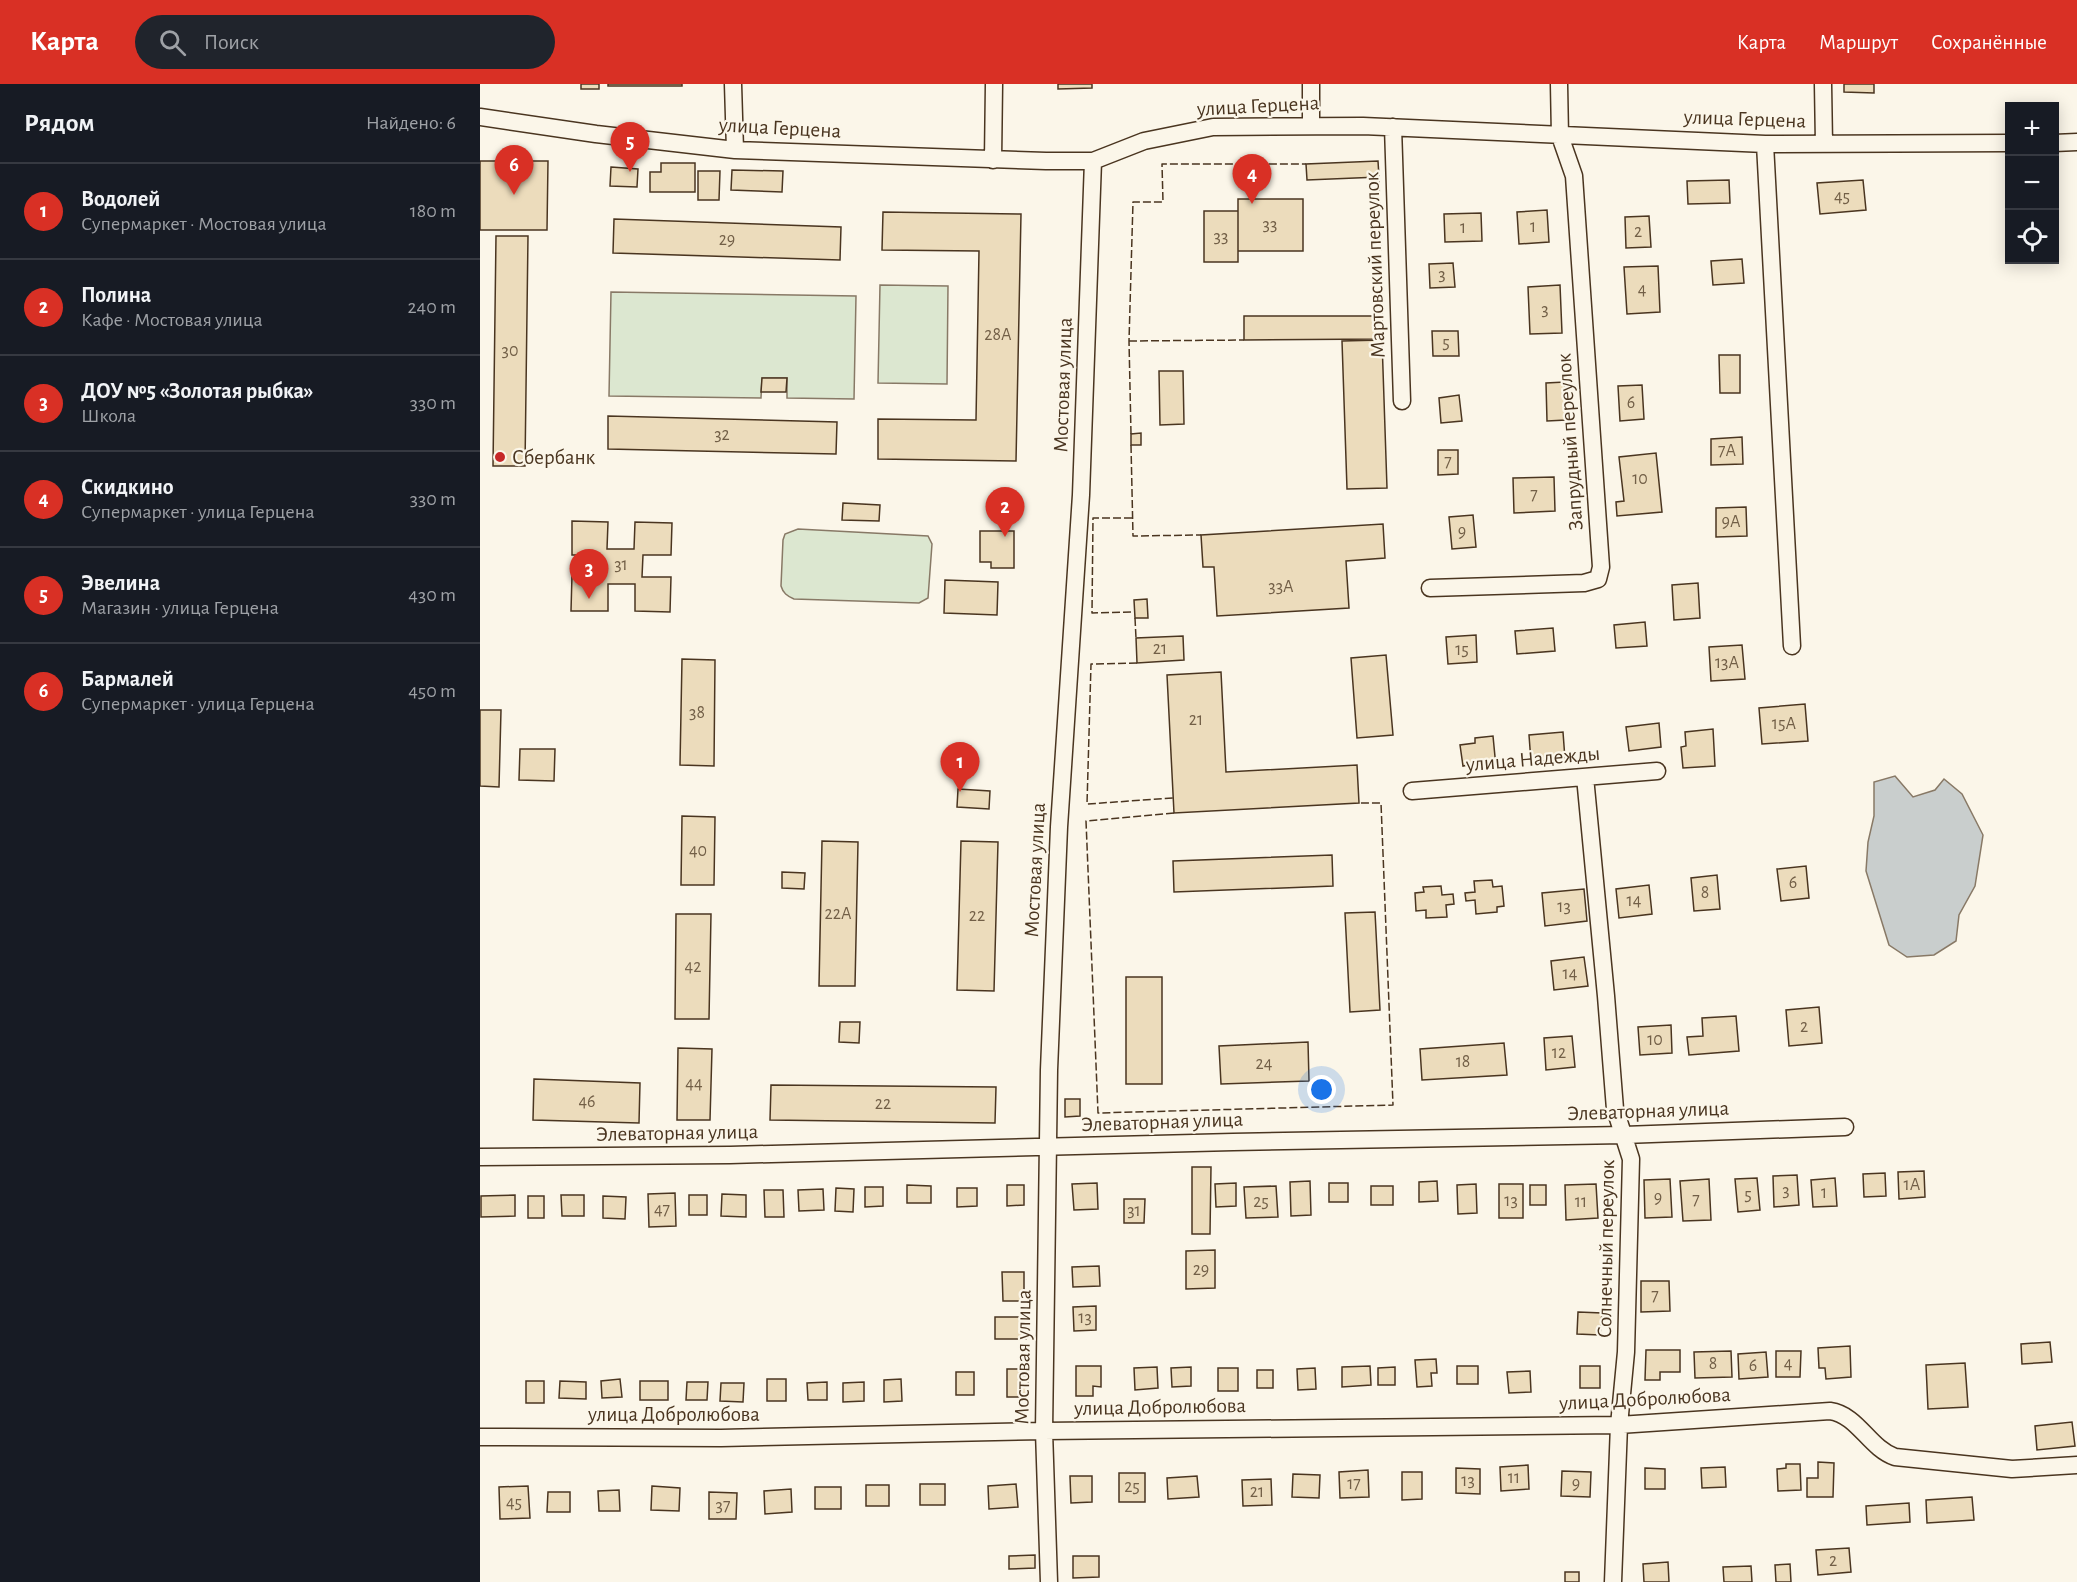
<!DOCTYPE html>
<html lang="ru">
<head>
<meta charset="utf-8">
<style>
  :root { --surface:#171b24; --page:#20242c; --text:#f1f3f6; --muted:#9ea1a6; --line:#363941; --accent:#d93025 }
  body { margin:0; font-family:"Alegreya Sans",sans-serif; background:var(--page); color:var(--text) }
  .controls { position:absolute; right:18px; top:18px; display:grid; overflow:hidden; border-radius:0px; box-shadow:0 3px 15px #0003 }
  .controls button { width:54px; height:54px; display:grid; place-items:center; padding:0; border:0; border-bottom:2px solid var(--line); background:var(--surface); color:var(--text); font:30px sans-serif }
  .you { position:absolute; left:842px; top:1006px; width:21px; height:21px; margin:-15px; border:4px solid #fff; border-radius:50%; background:#1a73e8; box-shadow:0 0 0 9px #1a73e833 }
  .badge { display:grid; place-items:center; width:39px; height:39px; border-radius:50%; background:var(--accent); color:#fff; font-size:20px; font-weight:700 }
  .pin { position:absolute; translate:-50% -50px; filter:drop-shadow(0 2px 3px #0008) }
  .pin::after { content:''; position:absolute; top:32px; width:21px; height:18px; background:inherit; clip-path:polygon(0 0,100% 0,50% 100%) }
  .list { margin:0; padding:0; list-style:none }
  h2 { display:flex; justify-content:space-between; align-items:center; height:78px; margin:0; padding:0 24px; font-size:26px }
  h2 small { font-size:20px; font-weight:400; color:var(--muted) }
  .list li { display:grid; grid-template-columns:39px 1fr auto; gap:18px; align-items:center; box-sizing:border-box; height:96px; padding:0 24px; border-top:2px solid var(--line) }
  .list b { display:block; font-size:22px; white-space:nowrap }
  .list p { margin:0; font-size:20px; white-space:nowrap; color:var(--muted) }
  .list em { font-size:20px; font-style:normal; color:var(--muted) }
  .icon { flex:none; width:33px; height:33px; fill:none; stroke:currentColor; stroke-width:2; stroke-linecap:round; stroke-linejoin:round }
  .map { position:relative; flex:none; width:1597px; height:1498px; overflow:hidden }
  header { display:flex; align-items:center; gap:36px; box-sizing:border-box; height:84px; padding:0 30px; background:var(--accent); color:#fff }
  header strong { font-size:28px }
  nav { display:flex; gap:33px; margin-inline-start:auto; font-size:21px }
  .search { width:420px; height:54px; background:var(--page); display:flex; align-items:center; gap:15px; box-sizing:border-box; padding:0 21px; border-radius:33px; color:var(--muted); font-size:22px }
  main { display:flex }
  aside { flex:1; background:var(--surface) }
  .map>svg:first-child { display:block }
  .green { fill:#dce7d0; stroke:#887966; stroke-width:1.5 }
  .water { fill:#c9cecd; stroke:#887966; stroke-width:1.5 }
  .building { fill:#ecdcbc; stroke:#4a3520; stroke-width:1.5 }
  .lines { fill:none; stroke-linecap:round; stroke-linejoin:round }
  .minor-casing { stroke:#4a3520; stroke-width:19 }
  .minor { stroke:#fbf6e9; stroke-width:16 }
  .fence { stroke:#4a3520; stroke-width:1.5; stroke-dasharray:8 3; stroke-linecap:butt }
  .poi-dot { fill:#c62828; stroke:#fbf6e9; stroke-width:2 }
  .labels { text-anchor:middle; dominant-baseline:central; stroke-width:4.5; stroke-linejoin:round; paint-order:stroke }
  .number-label { font-size:18px; fill:#725f47 }
  .street-label { font-size:21px; fill:#4a3520; stroke:#fbf6e9 }
  .poi-label { font-size:21px; fill:#4a3520; stroke:#fbf6e9; text-anchor:start }
</style>
</head>
<body>
<header>
<strong>Карта</strong>
<div class="search"><svg class="icon" aria-label="search" viewBox="0 0 24 24"><circle cx="10" cy="10" r="6"/><path d="M15 15l6 6"/></svg>Поиск</div>
<nav><a>Карта</a><a>Маршрут</a><a>Сохранённые</a></nav>
</header>
<main>
<aside>
<h2>Рядом<small>Найдено: 6</small></h2>
<ul class="list">
<li><span class="badge">1</span><div><b>Водолей</b><p>Супермаркет · Мостовая улица</p></div><em>180 m</em></li>
<li><span class="badge">2</span><div><b>Полина</b><p>Кафе · Мостовая улица</p></div><em>240 m</em></li>
<li><span class="badge">3</span><div><b>ДОУ №5 «Золотая рыбка»</b><p>Школа</p></div><em>330 m</em></li>
<li><span class="badge">4</span><div><b>Скидкино</b><p>Супермаркет · улица Герцена</p></div><em>330 m</em></li>
<li><span class="badge">5</span><div><b>Эвелина</b><p>Магазин · улица Герцена</p></div><em>430 m</em></li>
<li><span class="badge">6</span><div><b>Бармалей</b><p>Супермаркет · улица Герцена</p></div><em>450 m</em></li>
</ul>
</aside>
<div class="map">
<svg width="1597" height="1498" viewBox="0 0 1597 1498">
  <rect width="100%" height="100%" fill="#fbf6e9"/>
  <path class="green" d="M400,201l68,1 -1,98 -69,-1z
    M131,208l245,4 -2,103 -67,-1v-20h-25l-1,20 -152,-2z
    M318,445l130,7 4,8 -4,54 -9,5 -125,-4c-7,-3 -11,-6 -13,-13l2,-46 2,-6z"/>
  <path class="water" d="M1415,692l18,21 22,-7 9,-11 18,15 21,41 -8,51 -16,29 -3,26 -22,14 -27,2 -18,-12 -23,-74 2,-29 6,-26v-34z"/>
  <path class="building" d="M101,0h18v5h-18z
    M128,0h74v2h-74z
    M578,0h34v4l-34,1z
    M1364,0h30v9l-30,-1z
    M0,77h68l-1,69h-67z
    M898,77l1,16 -72,3 -1,-16z
    M181,79h34v29h-45v-20h11z
    M131,83l27,2 -1,18 -27,-1z
    M252,86l51,1 -1,21 -51,-2z
    M218,87h22l-1,29h-21z
    M1249,96l1,23 -42,1 -1,-23z
    M1383,96l3,30 -46,4 -3,-31z
    M758,115h65v52h-65z
    M1067,126l2,32 -30,2 -2,-32z
    M724,127h34v51h-34z
    M403,128l138,2 -5,247 -138,-2v-40l98,1 3,-169 -97,-1z
    M1001,129l1,28 -37,1 -1,-28z
    M1169,132l2,31 -25,1 -1,-31z
    M134,135l227,8 -1,33 -227,-7z
    M16,152h32l-3,230h-32z
    M1262,175l2,24 -31,2 -2,-24z
    M973,179l2,24 -25,1 -1,-24z
    M1178,182l2,46 -33,2 -3,-47z
    M1080,201l2,48 -32,1 -2,-47z
    M764,232h138v23l-138,1z
    M952,247h26l1,25h-26z
    M902,256l5,148 -40,1 -5,-148z
    M1239,271h21v38h-20z
    M679,287h24l1,53 -24,1z
    M282,294h25l-1,14h-25z
    M1085,298l1,38 -19,1 -1,-38z
    M1162,301l2,34 -24,2 -2,-35z
    M979,311l3,26 -21,2 -2,-25z
    M128,332l229,6 -1,32 -228,-5z
    M661,349v12h-10v-11z
    M1262,353l1,27 -32,1v-26z
    M958,366h20v24l-20,1z
    M1176,369l6,59 -45,4 -1,-14 8,-1 -5,-44z
    M1074,393l1,34 -41,2 -1,-35z
    M363,419l37,2 -1,16 -37,-1z
    M1266,423l1,29 -31,1v-29z
    M993,431l3,32 -24,2 -3,-32z
    M92,437l36,1 -1,27h27l1,-27 37,1 -1,32h-28l-1,22h29l-1,35 -35,-1v-27h-27v27h-37l1,-36h27v-20h-27z
    M903,440l2,34 -39,3 3,47 -132,8 -3,-49h-11l-2,-32z
    M500,447h34v37h-23v-6h-11z
    M465,496l53,2 -1,33 -53,-2z
    M1218,499l2,35 -26,2 -2,-35z
    M667,515l1,19h-13l-1,-18z
    M1165,538l2,24 -31,2 -2,-23z
    M1073,544l2,23 -38,3 -2,-23z
    M996,551l1,27 -29,2 -2,-27z
    M703,552l1,24 -47,3 -1,-25z
    M1262,561l3,34 -34,2 -2,-34z
    M906,571l7,80 -36,3 -6,-80z
    M202,575l33,1 -1,106 -34,-1z
    M741,588l5,100 131,-7 2,38 -185,10 -7,-138z
    M1325,620l3,37 -46,3 -3,-36z
    M0,626h21l-2,77 -19,-1z
    M1179,639l2,24 -32,4 -3,-24z
    M1233,645l2,37 -32,2 -2,-21 5,-1 -1,-14z
    M1083,648l2,27 -34,3 -2,-27z
    M1013,652l3,31 -22,3 -1,-6 -10,2 -3,-21 15,-2v-5z
    M40,665h35l-1,32 -35,-1z
    M478,705l32,2 -1,18 -32,-2z
    M202,732l33,1 -1,68h-33z
    M342,757l36,1 -3,144h-36z
    M481,757l37,1 -4,149 -37,-1z
    M852,771l1,31 -159,6 -1,-31z
    M1326,782l3,32 -28,3 -4,-32z
    M302,788l23,1 -1,16 -22,-1z
    M1237,791l3,34 -26,2 -3,-33z
    M1012,796l1,7 9,-1 2,20 -7,1v5l-21,2 -1,-14 -9,1 -1,-8 10,-1 -1,-11z
    M1169,801l3,29 -33,4 -3,-29z
    M961,802l1,9 11,-1 1,10 -8,1 1,12 -21,1v-8l-10,1 -1,-18 9,-1 -1,-5z
    M1104,805l3,32 -42,5 -3,-33z
    M895,828l5,98 -30,2 -5,-99z
    M196,830h35l-2,105h-34z
    M1104,873l4,29 -34,4 -3,-29z
    M646,893h36v107h-36z
    M1339,923l3,36 -33,3 -3,-36z
    M1256,932l3,35 -50,4 -2,-18 16,-1 -1,-18z
    M360,938h20l-1,21 -20,-1z
    M1191,941l1,28 -32,2 -2,-28z
    M1092,952l3,31 -29,3 -2,-32z
    M828,958l1,39 -88,3 -2,-38z
    M1024,959l3,32 -85,5 -2,-31z
    M198,964l34,1 -2,71h-33z
    M54,995l106,4 -1,40 -106,-3z
    M291,1001l225,2 -1,36 -225,-3z
    M585,1015h15v17l-15,1z
    M712,1083h19l-1,67h-18z
    M1444,1087l1,26 -26,2 -1,-27z
    M1405,1089l1,23 -22,1 -1,-23z
    M1317,1091l2,30 -25,2 -1,-31z
    M1277,1094l3,32 -22,2 -3,-33z
    M1355,1094l2,28 -24,1 -2,-27z
    M1190,1095l2,38 -27,1 -1,-38z
    M1229,1095l2,41 -28,1 -3,-40z
    M830,1097l1,34 -20,1 -1,-34z
    M957,1097l1,20 -19,1v-20z
    M617,1099l1,26 -24,1 -2,-26z
    M756,1099v23l-20,1 -1,-23z
    M849,1099h19v19h-19z
    M996,1100l1,29 -19,1 -1,-29z
    M1019,1100h24v34h-24z
    M1116,1100l2,34 -32,2 -1,-35z
    M427,1101l24,1v17h-24z
    M527,1101h17v20l-17,1z
    M1050,1101h16v20h-16z
    M796,1102l2,31 -32,1 -2,-31z
    M891,1102h22v19h-22z
    M385,1103h18v19l-18,1z
    M356,1104l18,1 -1,23 -18,-1z
    M477,1104h20v18l-20,1z
    M343,1105l1,21 -25,1 -1,-21z
    M284,1106h19l1,27h-19z
    M195,1109l1,33 -27,1 -1,-33z
    M242,1110l24,1v22l-25,-1z
    M35,1111v21l-34,1v-21z
    M81,1111h23v21h-22z
    M209,1111h18v20h-18z
    M48,1112h16v22h-16z
    M123,1112l23,1 -1,22 -22,-1z
    M644,1115h21l-1,24h-20z
    M735,1166v38l-29,1v-38z
    M619,1182l1,20 -27,1 -1,-20z
    M522,1188h22v29h-21z
    M1161,1197h28l1,30 -29,1z
    M616,1222v24l-22,1 -1,-24z
    M1098,1228l24,1 -2,22 -23,-1z
    M515,1233h31v22h-31z
    M1570,1258l2,20 -30,2 -1,-20z
    M1370,1262l1,31 -25,2 -1,-11h-6l-1,-20z
    M1166,1266h34v22h-20v8h-15z
    M1251,1267l1,26 -37,1 -1,-26z
    M1296,1267h25l-1,26h-24z
    M1286,1268l2,25 -29,2 -1,-25z
    M956,1275l1,14h-6l1,13 -15,1 -2,-27z
    M1485,1279l3,44 -40,2 -2,-44z
    M596,1282h25v21l-8,-1v10h-17z
    M890,1282l1,19 -29,2v-20z
    M977,1282h21v18h-21z
    M1100,1282h20v22h-20z
    M677,1283l1,21 -23,2 -1,-22z
    M711,1283v19l-19,1 -1,-19z
    M915,1283v18h-17v-17z
    M738,1284h20v23h-20z
    M835,1284l1,21 -18,1 -1,-21z
    M527,1285h21v28h-21z
    M777,1286h16v18h-16z
    M1050,1287l1,21 -22,1 -2,-21z
    M476,1288h18v23h-18z
    M140,1295l2,18 -20,1 -1,-17z
    M287,1295h19v22h-19z
    M421,1295l1,22 -18,1v-22z
    M46,1297h18v22h-18z
    M80,1297l26,1v17l-27,-1z
    M160,1297h28v19h-28z
    M207,1298h21l-1,18h-21z
    M347,1298v18h-19l-1,-17z
    M384,1298v19l-21,1v-19z
    M241,1299h23l-1,19 -23,-1z
    M1592,1338l3,24 -38,4 -2,-24z
    M1338,1378l16,1 -1,34h-26v-19h11z
    M1306,1380h14l1,26 -23,1 -1,-22 9,-1z
    M1048,1381l1,24 -28,2 -1,-24z
    M1245,1383l1,20 -24,1 -1,-20z
    M976,1384l24,1v25l-24,-1z
    M1165,1384l20,1v20h-20z
    M888,1386l1,27 -29,1 -1,-26z
    M1082,1387l29,1 -1,25 -29,-1z
    M922,1388h20v27l-20,1z
    M639,1389h26v29h-26z
    M813,1390l27,1 -1,23 -27,-1z
    M590,1392h22v26l-21,1z
    M717,1392l2,21 -31,2 -1,-21z
    M791,1395l1,26 -29,1 -1,-26z
    M440,1400h25v21h-25z
    M536,1400l2,23 -29,2 -1,-23z
    M386,1401h23v21h-23z
    M48,1402l2,32 -30,1 -1,-32z
    M172,1402l28,2 -1,23 -28,-1z
    M335,1403h26v22h-26z
    M311,1405l1,23 -27,2 -1,-23z
    M139,1406l1,21h-21l-1,-20z
    M68,1408h22v20h-23z
    M229,1408l28,1 -1,26h-27z
    M1492,1413l2,23 -47,3 -1,-23z
    M1429,1419l1,19 -43,3 -1,-19z
    M1369,1464l2,24 -33,3 -2,-25z
    M555,1471v13l-26,1v-13z
    M593,1472h26v21l-26,1z
    M1188,1478l1,20h-25l-1,-18z
    M1310,1480l1,18h-15l-1,-17z
    M1271,1482l1,16h-28l-1,-15z
    M1085,1488h14v10h-14z"/>
  <g class="lines">
    <g class="minor-casing">
      <path id="minor" d="M253,0l2,66
        M831,0v41
        M1343,0l1,60
        M0,33l116,17 139,16 311,11h47l51,-20 69,-14 150,-1 402,18 245,-1
        M913,43l9,274
        M1574,59l23,-1
        M1285,60l27,502
        M513,76l1,-76
        M950,504l154,-5 14,-4 3,-12 -27,-391 -14,-40 -1,-52
        M1105,693l21,219 9,113 16,50 -5,193 -7,73 -6,157
        M932,707l245,-20
        M0,1073l250,-2 503,-13 391,-7 221,-8
        M0,1353l241,1 323,-7 575,-6 211,-14c28,4 39,37 65,46l117,12 65,-4
        M569,1498l-5,-151 5,-361 10,-243 22,-332 12,-334"/>
    </g>
    <use href="#minor" class="minor"/>
    <path class="fence" d="M899,93l3,139
      M649,257l115,-1
      M651,350l-2,-93 4,-139h30l-1,-38h144
      M651,361l2,91 68,-1
      M652,434h-39l-1,95 43,-1
      M655,534l1,20
      M657,579l-46,1 -4,140 86,-6
      M694,729l-88,8 12,292 295,-8 -12,-302h-22"/>
  </g>
  <circle class="poi-dot" cx="20" cy="373" r="6"/>
  <g class="labels">
    <g class="number-label">
      <text x="1362" y="113">45</text>
      <text x="790" y="141">33</text>
      <text x="1053" y="143">1</text>
      <text x="983" y="144">1</text>
      <text x="1158" y="148">2</text>
      <text x="741" y="153">33</text>
      <text x="247" y="156">29</text>
      <text x="962" y="191">3</text>
      <text x="1162" y="206">4</text>
      <text x="1065" y="226">3</text>
      <text x="518" y="251">28А</text>
      <text x="966" y="259">5</text>
      <text x="30" y="267">30</text>
      <text x="1151" y="319">6</text>
      <text x="242" y="351">32</text>
      <text x="1247" y="367">7А</text>
      <text x="968" y="378">7</text>
      <text x="1160" y="395">10</text>
      <text x="1054" y="411">7</text>
      <text x="1251" y="438">9А</text>
      <text x="982" y="448">9</text>
      <text x="141" y="481">31</text>
      <text x="801" y="503">33А</text>
      <text x="680" y="565">21</text>
      <text x="982" y="566">15</text>
      <text x="1247" y="579">13А</text>
      <text x="217" y="629">38</text>
      <text x="716" y="636">21</text>
      <text x="1304" y="640">15А</text>
      <text x="218" y="767">40</text>
      <text x="1313" y="799">6</text>
      <text x="1225" y="809">8</text>
      <text x="1154" y="817">14</text>
      <text x="1084" y="823">13</text>
      <text x="358" y="830">22А</text>
      <text x="497" y="832">22</text>
      <text x="213" y="883">42</text>
      <text x="1090" y="890">14</text>
      <text x="1324" y="943">2</text>
      <text x="1175" y="956">10</text>
      <text x="1079" y="969">12</text>
      <text x="983" y="978">18</text>
      <text x="784" y="980">24</text>
      <text x="214" y="1000">44</text>
      <text x="107" y="1018">46</text>
      <text x="403" y="1020">22</text>
      <text x="1432" y="1101">1А</text>
      <text x="1306" y="1107">3</text>
      <text x="1344" y="1109">1</text>
      <text x="1268" y="1111">5</text>
      <text x="1178" y="1114">9</text>
      <text x="1216" y="1116">7</text>
      <text x="1031" y="1117">13</text>
      <text x="781" y="1118">25</text>
      <text x="1101" y="1118">11</text>
      <text x="182" y="1126">47</text>
      <text x="654" y="1127">31</text>
      <text x="721" y="1186">29</text>
      <text x="1175" y="1212">7</text>
      <text x="605" y="1234">13</text>
      <text x="1233" y="1280">8</text>
      <text x="1308" y="1280">4</text>
      <text x="1273" y="1282">6</text>
      <text x="1034" y="1394">11</text>
      <text x="988" y="1397">13</text>
      <text x="874" y="1400">17</text>
      <text x="1096" y="1400">9</text>
      <text x="652" y="1403">25</text>
      <text x="777" y="1408">21</text>
      <text x="34" y="1419">45</text>
      <text x="243" y="1422">37</text>
      <text x="1353" y="1477">2</text>
    </g>
    <g class="street-label">
      <text transform="translate(778 22) rotate(-3)">улица Герцена</text>
      <text transform="translate(1265 35) rotate(2)">улица Герцена</text>
      <text transform="translate(300 44) rotate(3)">улица Герцена</text>
      <text transform="translate(895 181) rotate(-92)">Мартовский переулок</text>
      <text transform="translate(583 301) rotate(-88)">Мостовая улица</text>
      <text transform="translate(1090 358) rotate(-94)">Запрудный переулок</text>
      <text transform="translate(1053 675) rotate(-5)">улица Надежды</text>
      <text transform="translate(555 786) rotate(-87)">Мостовая улица</text>
      <text transform="translate(1168 1027) rotate(-2)">Элеваторная улица</text>
      <text transform="translate(682 1038) rotate(-2)">Элеваторная улица</text>
      <text transform="translate(197 1049) rotate(-1)">Элеваторная улица</text>
      <text transform="translate(1126 1165) rotate(-89)">Солнечный переулок</text>
      <text transform="translate(543 1273) rotate(-89)">Мостовая улица</text>
      <text transform="translate(1165 1315) rotate(-3)">улица Добролюбова</text>
      <text transform="translate(680 1323) rotate(-1)">улица Добролюбова</text>
      <text x="194" y="1330">улица Добролюбова</text>
    </g>
    <g class="poi-label">
      <text x="32" y="373">Сбербанк</text>
    </g>
  </g>
</svg>
<div class="controls">
<button>+</button>
<button>−</button>
<button><svg class="icon" aria-label="locate" viewBox="0 0 24 24"><circle cx="12" cy="12" r="6"/><path d="M12 2v4M12 18v4M2 12h4M18 12h4"/></svg></button>
</div>
<div class="you"></div>
<div class="pin badge" style="left:480px;top:708px">1</div>
<div class="pin badge" style="left:525px;top:453px">2</div>
<div class="pin badge" style="left:109px;top:515px">3</div>
<div class="pin badge" style="left:772px;top:120px">4</div>
<div class="pin badge" style="left:150px;top:88px">5</div>
<div class="pin badge" style="left:34px;top:111px">6</div>
</div>
</main>
</body>
</html>
